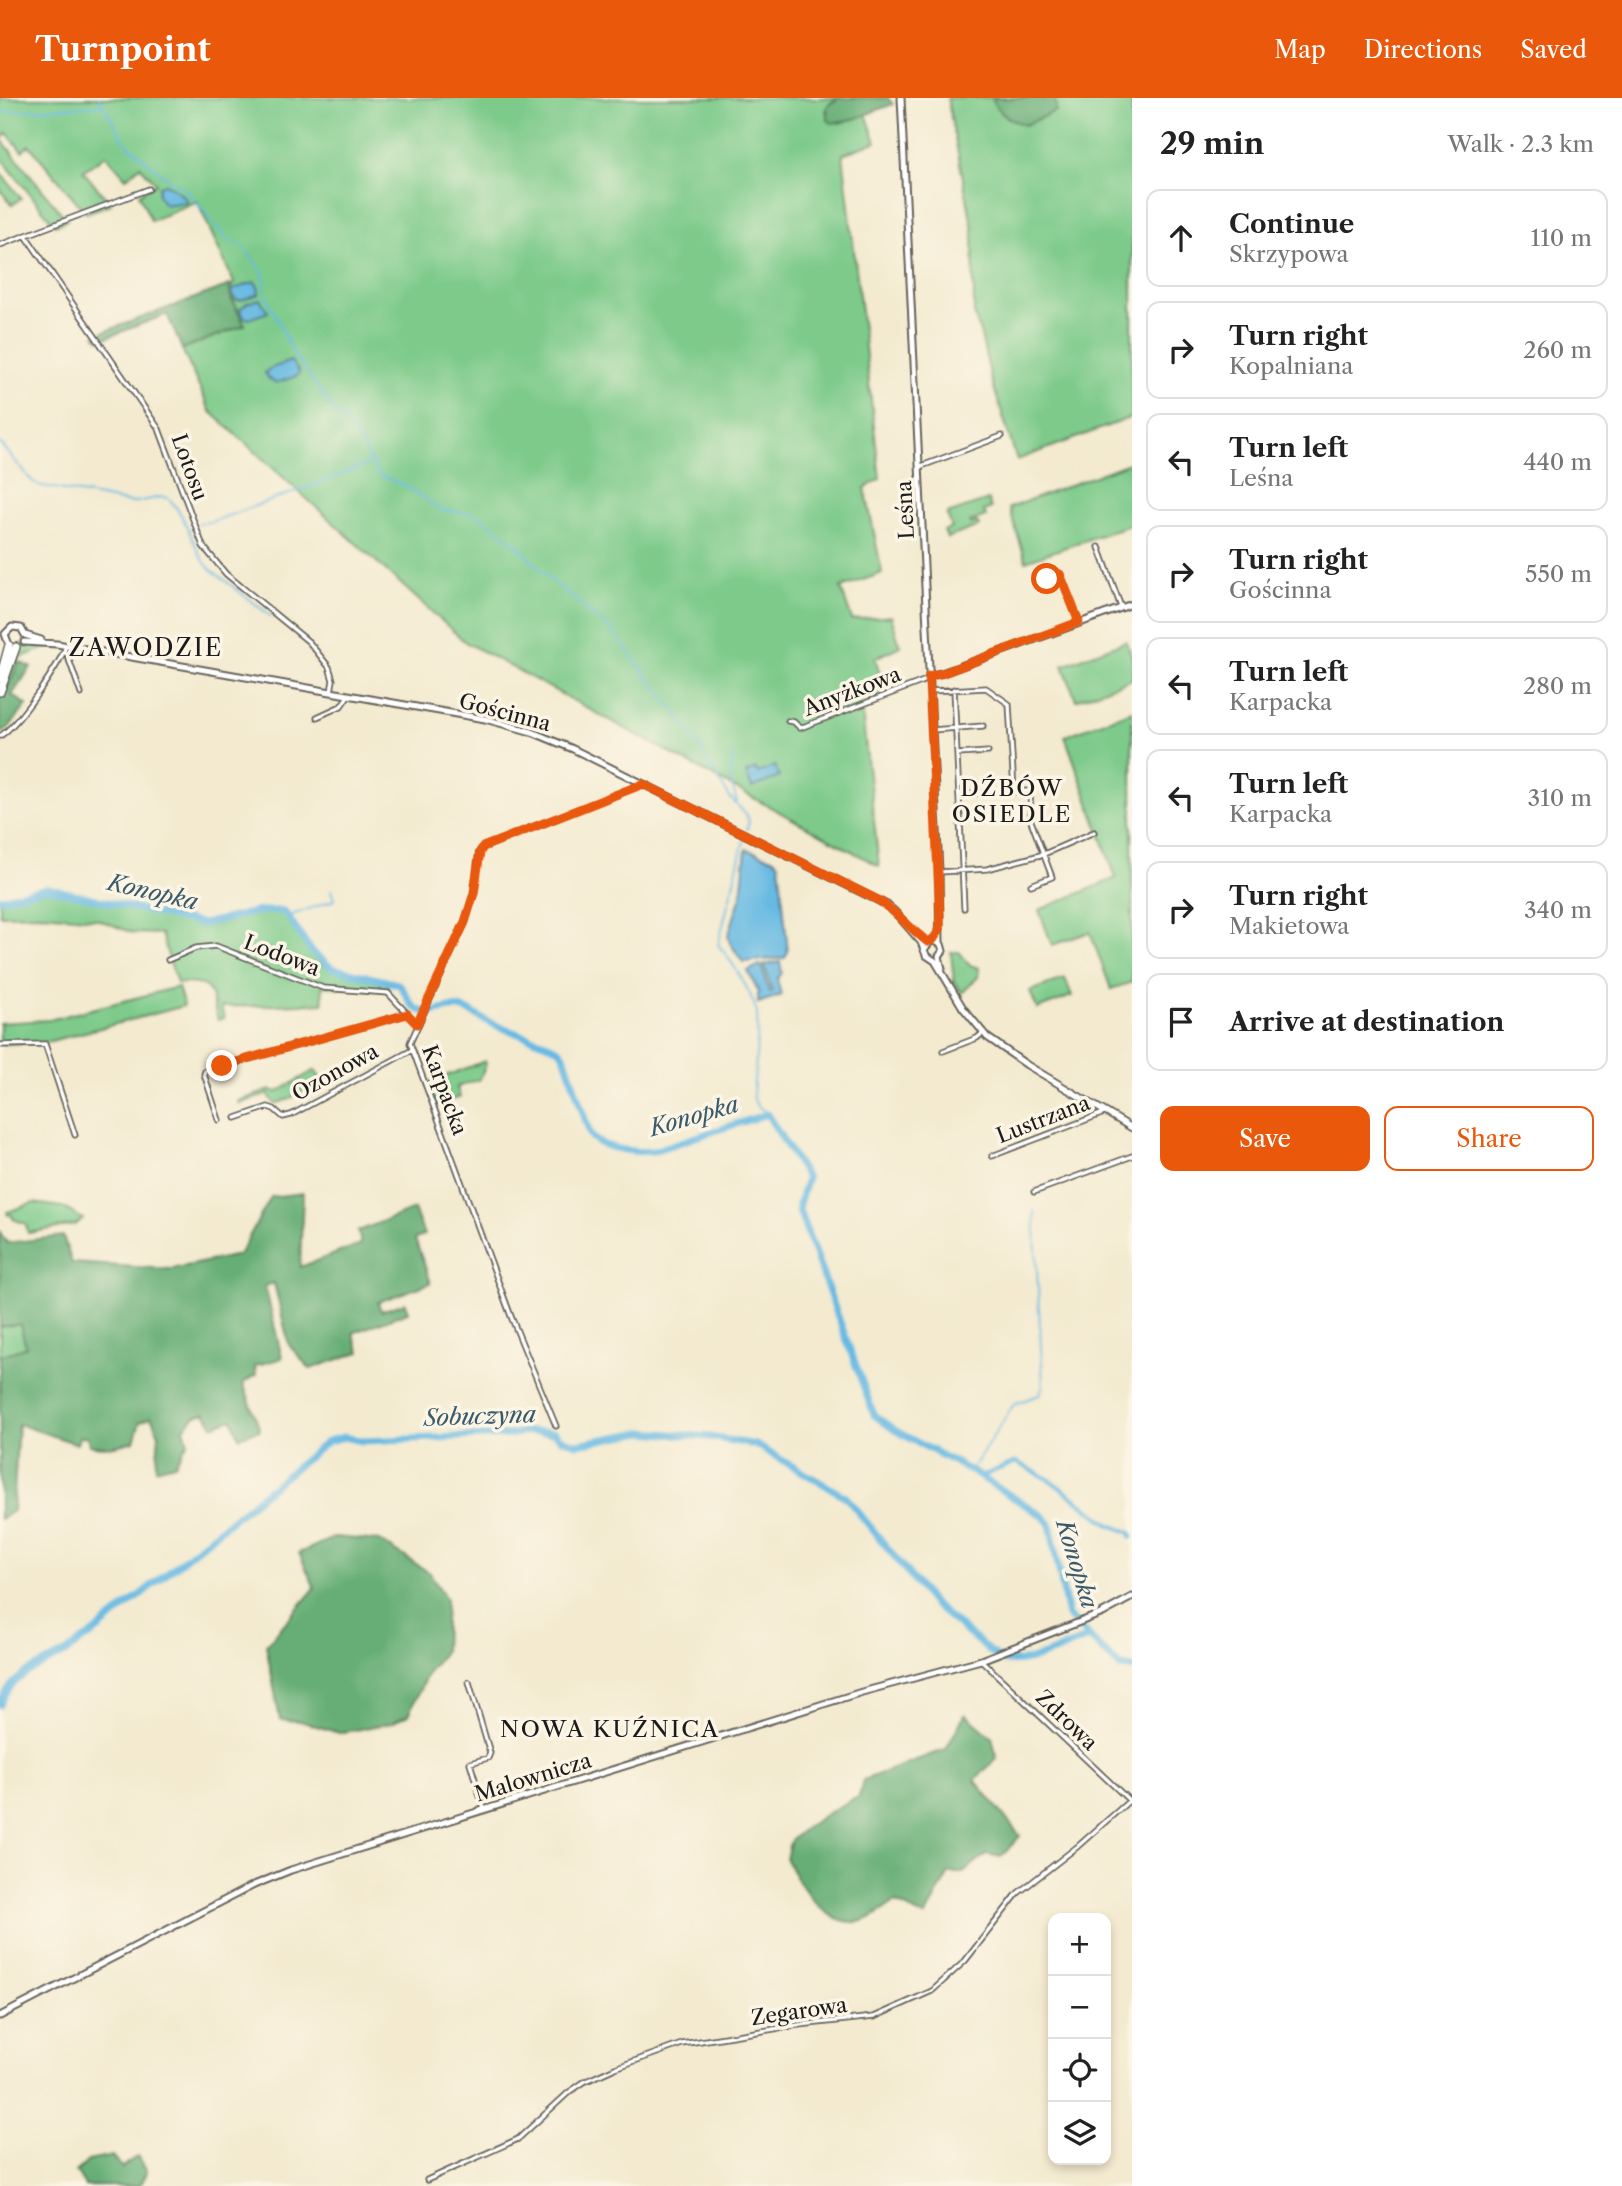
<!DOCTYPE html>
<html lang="en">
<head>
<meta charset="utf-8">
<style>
  :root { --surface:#fff; --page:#f6f6f6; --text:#222; --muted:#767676; --line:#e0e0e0; --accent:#ea580c }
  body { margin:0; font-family:"Libre Caslon Text",serif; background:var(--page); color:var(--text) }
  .controls { position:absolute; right:21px; bottom:21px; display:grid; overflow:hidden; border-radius:14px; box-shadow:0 4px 10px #0003 }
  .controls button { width:63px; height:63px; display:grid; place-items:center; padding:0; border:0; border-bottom:2px solid var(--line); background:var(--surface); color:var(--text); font:35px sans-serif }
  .stop { position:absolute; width:21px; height:21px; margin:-16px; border:5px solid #ea580c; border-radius:50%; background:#fff }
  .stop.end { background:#ea580c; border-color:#fff; box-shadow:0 2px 7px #0008 }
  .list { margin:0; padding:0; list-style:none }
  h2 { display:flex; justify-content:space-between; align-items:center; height:91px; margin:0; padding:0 28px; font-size:30px }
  h2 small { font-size:23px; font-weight:400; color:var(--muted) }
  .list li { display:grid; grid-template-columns:46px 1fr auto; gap:21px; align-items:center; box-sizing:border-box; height:98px; margin:0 14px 14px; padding:0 14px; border:2px solid var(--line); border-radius:14px }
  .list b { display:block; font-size:26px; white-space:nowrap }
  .list p { margin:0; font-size:23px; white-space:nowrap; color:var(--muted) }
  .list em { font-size:23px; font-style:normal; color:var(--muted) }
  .actions { display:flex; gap:14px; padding:21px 28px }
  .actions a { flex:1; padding:16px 0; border:2px solid var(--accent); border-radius:14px; text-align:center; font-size:24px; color:var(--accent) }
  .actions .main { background:var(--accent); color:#fff }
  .icon { flex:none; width:38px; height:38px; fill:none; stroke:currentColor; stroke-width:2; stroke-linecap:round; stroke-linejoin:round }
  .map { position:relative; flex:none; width:1132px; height:2088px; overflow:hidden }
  header { display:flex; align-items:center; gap:42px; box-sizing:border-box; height:98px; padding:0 35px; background:var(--accent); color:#fff }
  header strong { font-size:33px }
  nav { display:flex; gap:38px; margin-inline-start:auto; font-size:24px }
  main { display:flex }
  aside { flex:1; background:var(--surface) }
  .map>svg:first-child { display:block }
  .green { fill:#7dca8a; stroke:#4c7353; stroke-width:2 }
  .forest { fill:#66ae76; stroke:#416549; stroke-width:2 }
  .water { fill:#67bae3; stroke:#426b80; stroke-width:2 }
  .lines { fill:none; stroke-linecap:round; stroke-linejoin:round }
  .stream { stroke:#67bae3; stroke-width:2 }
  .canal { stroke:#67bae3; stroke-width:4.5 }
  .river { stroke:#67bae3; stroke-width:7 }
  .street-casing { stroke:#67645b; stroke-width:7 }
  .secondary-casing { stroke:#67645b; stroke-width:9 }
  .highway-casing { stroke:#67645b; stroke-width:10 }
  .street { stroke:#fff; stroke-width:3.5 }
  .secondary { stroke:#fff; stroke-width:5 }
  .highway { stroke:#fff; stroke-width:7 }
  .route { stroke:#ea580c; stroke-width:9 }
  .labels { text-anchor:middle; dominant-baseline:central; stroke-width:7; stroke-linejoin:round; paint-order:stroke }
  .street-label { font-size:21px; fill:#1c1c1c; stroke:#fcf5e5 }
  .neighbourhood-label { font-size:23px; letter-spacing:2px; fill:#1c1c1c; stroke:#fcf5e5 }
  .water-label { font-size:23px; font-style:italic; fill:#3a5b6c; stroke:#fcf5e5 }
  .quarter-label { font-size:24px; letter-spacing:2px; fill:#1c1c1c; stroke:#fcf5e5 }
</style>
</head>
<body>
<header>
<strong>Turnpoint</strong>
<nav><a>Map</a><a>Directions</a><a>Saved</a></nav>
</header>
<main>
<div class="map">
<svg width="1132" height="2088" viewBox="0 0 1132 2088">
  <rect width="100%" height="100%" fill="#fcf5e5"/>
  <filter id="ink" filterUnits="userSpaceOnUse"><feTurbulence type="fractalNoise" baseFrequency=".0143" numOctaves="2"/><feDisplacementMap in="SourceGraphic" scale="14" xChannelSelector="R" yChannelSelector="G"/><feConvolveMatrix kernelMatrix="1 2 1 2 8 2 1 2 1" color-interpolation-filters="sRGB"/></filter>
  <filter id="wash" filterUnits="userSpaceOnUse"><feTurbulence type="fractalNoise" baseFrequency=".00686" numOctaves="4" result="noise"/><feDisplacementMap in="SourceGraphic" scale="28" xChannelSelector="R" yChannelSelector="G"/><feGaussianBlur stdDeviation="1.57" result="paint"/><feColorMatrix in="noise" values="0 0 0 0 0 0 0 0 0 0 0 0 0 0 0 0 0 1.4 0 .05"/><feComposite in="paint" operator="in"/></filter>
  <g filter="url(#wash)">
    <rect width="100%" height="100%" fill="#f3eacf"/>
    <path class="green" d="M0,0h839l-8,4 -5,9 3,9 11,3 26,-9 10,28 -33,12 37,325 -15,9 17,85 -41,15 11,32 39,-4 9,30 -25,12 11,36 -25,9 18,163 -414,-224 -255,-231 -28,-62 63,-24 -17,-36 6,-6 -37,-82 -46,20 -12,-27 17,-11 -16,-17 -14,12 -20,-23 -23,16 28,33 -25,9 -57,-68 -7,6 -15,-18 -6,6 66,81 -12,5 -55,-68z
      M947,0h185v319l-115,43 -26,-81 -10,-44 -7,-21 -1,-85z
      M0,74l21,26 -9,7 -12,-15z
      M1132,364v62l-106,37 -17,-53z
      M988,402l3,8 -7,3 2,5 -16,6 1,2 6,-2 2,4 -32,12 -3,-7 8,-3 -5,-14z
      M1126,543l6,16v22l-56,21 -13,-35z
      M29,546l22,2 -32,12 -10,28 -9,14 18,-51z
      M1132,613v271l-21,7 -21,-57 -38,13 -13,-35 77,-32 -51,-142z
      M48,792l156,36 59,-14 16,-1 6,4 20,31 18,19 65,18v8l-66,-5 1,17 -102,4 3,11 -6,2c-10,-34 -4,-37 -41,-37l-16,-49 -28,-1 -36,-14 -54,-5 -43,1v-15z
      M951,854h8l11,13 9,3 -1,9 -16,16 -8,-11z
      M1065,880l7,18 -35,13 -7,-18z
      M178,889l6,19 -137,36 -47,2v-21l49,-3z
      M485,963l1,3 -6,15 -23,8 3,10 -24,9 -9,-23z
      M315,972l6,10 -32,19 -14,5 -7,-10 -29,10 -1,-3 32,-11 7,2z
      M33,1105l29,4 21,12 -8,6 -47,8 -2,-9 -13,-5 -1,-4h-4l-1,-3z
      M20,1226l6,23 -26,9v-29z"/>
    <path class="forest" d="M839,0h49l5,6 -39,15 -22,4 -4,-3 -1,-14z
      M992,0h63l1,13 -31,14c-17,-6 -26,-10 -33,-27z
      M230,187l1,13 14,27 -63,24 -15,-35 -67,26 -5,-5z
      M19,564l12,5 -19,28 15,10 -19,24 -8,5v-34l9,-14z
      M303,1095l-3,74 61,-23 -3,-13 56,-22 10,26 -9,4 16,44 -53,19 3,9 24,-8 3,9 -55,21 7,19 -50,17 -21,-24 -15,-62 -9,3 17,72 -27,8 1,9 -13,8 17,47 -21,7 -7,-18 -19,7 -8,-13 -11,4 -10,11 4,14 -13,22 -19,5 3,-35 -8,-17 -11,5 -6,19c-16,5 -28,8 -45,4l-2,-9 -8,1 -2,7 -59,-20 -5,87 -13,8v-163l26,-9 -6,-23 -20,3v-95l7,11 56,-7 9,27 99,6 68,-14 32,-58z
      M335,1439l45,4 50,32 16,26 -2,53 -16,20 -20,43 -16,8 -53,10 -39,-12 -20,-1 -14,-75 49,-57 -16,-35z
      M965,1616l27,23 5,21 -22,22 45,56 -19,21 -15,-3 -23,19h-14l-24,44 -30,-15c-13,8 -28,22 -44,20 -32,-3 -51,-38 -65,-62 1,-5 2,-12 4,-17 8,-14 53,-40 69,-46l4,-17 83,-31z
      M112,2058l10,12 15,-12 10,15 -8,15h-54l-9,-14 12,-11z"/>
    <path class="water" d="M165,86l9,4 12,11v3l-21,3 -7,-10 1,-9z
      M255,184l3,5 1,7 -18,6h-5l-4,-8 2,-3z
      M260,201l8,13 -19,7 -5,-2 -4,-8 7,-6z
      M291,263l8,11 -2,4 -21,7 -7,-4 -4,-6 4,-4z
      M775,668l4,11 -27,11 -6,-15 10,-4 2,4z
      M746,751l26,9 7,5 9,89 -4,6 -41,4 -13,-19 -2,-7 13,-40z
      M780,864l2,11 -5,6 4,16 -23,8v-12l-10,-20 12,-6 2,2 7,25 3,-1 -8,-26z"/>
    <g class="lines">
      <path class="stream" d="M99,0l26,44 44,38 16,9 43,51 13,4 21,27 3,9 -1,12 30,62 41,58 19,19 25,44 27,11 35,24 34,4 9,5 32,25 30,31 67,57 75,97 42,69 17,17 2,7 -2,7
        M0,14l103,-7
        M0,345l31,37 7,5 93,18 31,-6 6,1c21,20 23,49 41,70l62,48
        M199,425l12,-1c54,-20 107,-37 161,-60
        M734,656l-4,24 7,25
        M744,742l-26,105c12,12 37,53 39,70 2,27 -3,56 -4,82l3,7 11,10
        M289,818l45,-16 -3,-10
        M971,1373l43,-67 25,-9 4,-9 -9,-175"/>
      <path class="canal" d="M980,1379l36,-15 34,18 60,45 19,7 3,5"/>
      <path class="river" d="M0,801l47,-11 156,36 57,-13h24l28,41 20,16 66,16c9,7 10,21 19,25 16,9 27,-4 42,-1 9,1 17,7 24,11 25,14 52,18 76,30l5,6 26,79c8,15 48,19 63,17l114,-37 40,64 -8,26v6l75,205 22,16 75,40 72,45 7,8 18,92 52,51 12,1
        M0,1607c13,-33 39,-37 67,-53 10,-6 11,-11 22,-15l239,-196 16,-4 19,4 144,-6 23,-4 25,2 6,6 16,5 66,-12 66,5 47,8 90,52 87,107 66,55c24,10 68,-13 91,-22"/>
    </g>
  </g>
  <g filter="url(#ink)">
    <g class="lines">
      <g class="street-casing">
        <path id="street" d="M26,138l133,193 44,117 23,28 83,68 20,25 4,13 -2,12
          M0,147l149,-56
          M919,369l83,-31
          M1099,449l22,60
          M1047,481l13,-5 19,48
          M64,554l3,2 14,40
          M954,591l10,219
          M930,593l56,-3 23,16 5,87
          M317,619l24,-11 7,-10
          M788,623l6,1 6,6 129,-49
          M932,632l51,-4
          M0,638c17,-10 59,-70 66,-90
          M958,656l30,-2
          M959,696l71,-3 1,30 21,56 -21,8
          M939,774l48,-3 57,-15 50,-22
          M168,862l28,-12 20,-2 107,42 65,5 29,31
          M0,947l45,-1 30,91
          M943,953l34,-13 6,-5
          M236,1020l32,-11 6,2 9,8 8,-2 121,-65
          M219,1022l-15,-46 1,-3 202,-57
          M992,1058l112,-43
          M1034,1094l98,-36
          M556,1328l-44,-107 -102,-276 55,-121 9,-29 5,-41 4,-5 160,-63
          M981,1562l151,143
          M469,1584l21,71 -2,5 -18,5 14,46
          M427,2082l91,-41 50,-46 16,-11 31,-14 67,-24 117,-19 75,-8 58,-26 33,-30 53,-68 59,-46 52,-46"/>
      </g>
      <g class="secondary-casing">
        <path id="secondary" d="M901,0l38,774 1,71
          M24,544l33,2 428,75 47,13 41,17 314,156 8,7 26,30 5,13 9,6 28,47 24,29 40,28 105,63
          M9,547l-4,-11 7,-7 9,1 4,7 16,5
          M929,578l13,-3 190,-69
          M925,850l7,-8 9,4 2,7 -4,5 3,13
          M0,1918l254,-131 37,-15 571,-178 119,-32 122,-47 29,-16"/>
      </g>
      <g class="highway-casing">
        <path id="highway" d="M0,580l9,-33
          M0,594l16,-45"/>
      </g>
      <use href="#street" class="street"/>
      <use href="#secondary" class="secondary"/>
      <use href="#highway" class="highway"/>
    </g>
  </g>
  <g class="lines" filter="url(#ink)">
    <path class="route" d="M222,968l185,-52 10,10 48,-102 9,-29 6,-41 3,-5 160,-63 235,116c19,12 32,29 50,42l5,-2 7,-11v-13l-11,-240 14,-3 136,-51 -19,-48 -13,5"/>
  </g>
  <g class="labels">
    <g class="street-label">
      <text transform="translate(190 369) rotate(70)">Lotosu</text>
      <text transform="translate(905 412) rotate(-93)">Leśna</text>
      <text transform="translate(852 593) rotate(-21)">Anyżkowa</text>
      <text transform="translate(505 614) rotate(15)">Gościnna</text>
      <text transform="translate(282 857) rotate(21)">Lodowa</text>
      <text transform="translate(335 974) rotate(-29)">Ozonowa</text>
      <text transform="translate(445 992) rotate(70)">Karpacka</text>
      <text transform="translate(1043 1021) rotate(-21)">Lustrzana</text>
      <text transform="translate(1067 1622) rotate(44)">Zdrowa</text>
      <text transform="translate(533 1679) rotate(-17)">Malownicza</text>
      <text transform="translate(799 1913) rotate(-8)">Zegarowa</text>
    </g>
    <g class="neighbourhood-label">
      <text x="1012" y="690">DŹBÓW<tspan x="1012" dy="26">OSIEDLE</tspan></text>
      <text x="610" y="1631">NOWA KUŹNICA</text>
    </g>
    <g class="water-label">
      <text transform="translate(153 794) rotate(13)">Konopka</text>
      <text transform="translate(694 1018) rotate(-16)">Konopka</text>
      <text transform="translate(480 1318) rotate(-2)">Sobuczyna</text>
      <text transform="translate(1077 1466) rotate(73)">Konopka</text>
    </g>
    <g class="quarter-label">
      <text x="146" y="549">ZAWODZIE</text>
    </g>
  </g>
</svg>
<div class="controls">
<button>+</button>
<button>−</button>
<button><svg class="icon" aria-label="locate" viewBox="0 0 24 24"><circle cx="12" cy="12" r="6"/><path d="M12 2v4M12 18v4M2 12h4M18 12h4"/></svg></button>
<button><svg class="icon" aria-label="layers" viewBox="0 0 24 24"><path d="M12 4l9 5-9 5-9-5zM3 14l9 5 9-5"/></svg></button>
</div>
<div class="stop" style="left:1047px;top:481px"></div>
<div class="stop end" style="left:222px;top:968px"></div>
</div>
<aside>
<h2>29 min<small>Walk · 2.3 km</small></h2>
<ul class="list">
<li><svg class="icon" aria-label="ahead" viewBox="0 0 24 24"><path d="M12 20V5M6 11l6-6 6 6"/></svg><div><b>Continue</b><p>Skrzypowa</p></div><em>110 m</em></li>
<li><svg class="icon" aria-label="right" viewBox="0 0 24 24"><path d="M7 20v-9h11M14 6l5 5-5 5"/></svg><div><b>Turn right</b><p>Kopalniana</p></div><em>260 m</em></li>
<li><svg class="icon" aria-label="left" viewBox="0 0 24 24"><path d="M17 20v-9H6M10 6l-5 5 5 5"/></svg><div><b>Turn left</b><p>Leśna</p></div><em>440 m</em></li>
<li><svg class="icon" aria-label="right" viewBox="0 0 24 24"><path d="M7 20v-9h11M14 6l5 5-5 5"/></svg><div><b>Turn right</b><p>Gościnna</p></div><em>550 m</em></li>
<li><svg class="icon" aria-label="left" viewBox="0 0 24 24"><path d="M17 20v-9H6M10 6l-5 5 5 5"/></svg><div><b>Turn left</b><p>Karpacka</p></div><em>280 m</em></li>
<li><svg class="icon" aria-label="left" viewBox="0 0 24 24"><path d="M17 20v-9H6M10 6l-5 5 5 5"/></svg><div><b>Turn left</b><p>Karpacka</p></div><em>310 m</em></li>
<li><svg class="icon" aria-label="right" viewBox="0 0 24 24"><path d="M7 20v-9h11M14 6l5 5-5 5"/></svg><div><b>Turn right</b><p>Makietowa</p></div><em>340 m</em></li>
<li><svg class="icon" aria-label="arrive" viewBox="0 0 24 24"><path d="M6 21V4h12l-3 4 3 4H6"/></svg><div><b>Arrive at destination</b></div></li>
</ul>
<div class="actions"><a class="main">Save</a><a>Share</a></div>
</aside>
</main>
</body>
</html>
